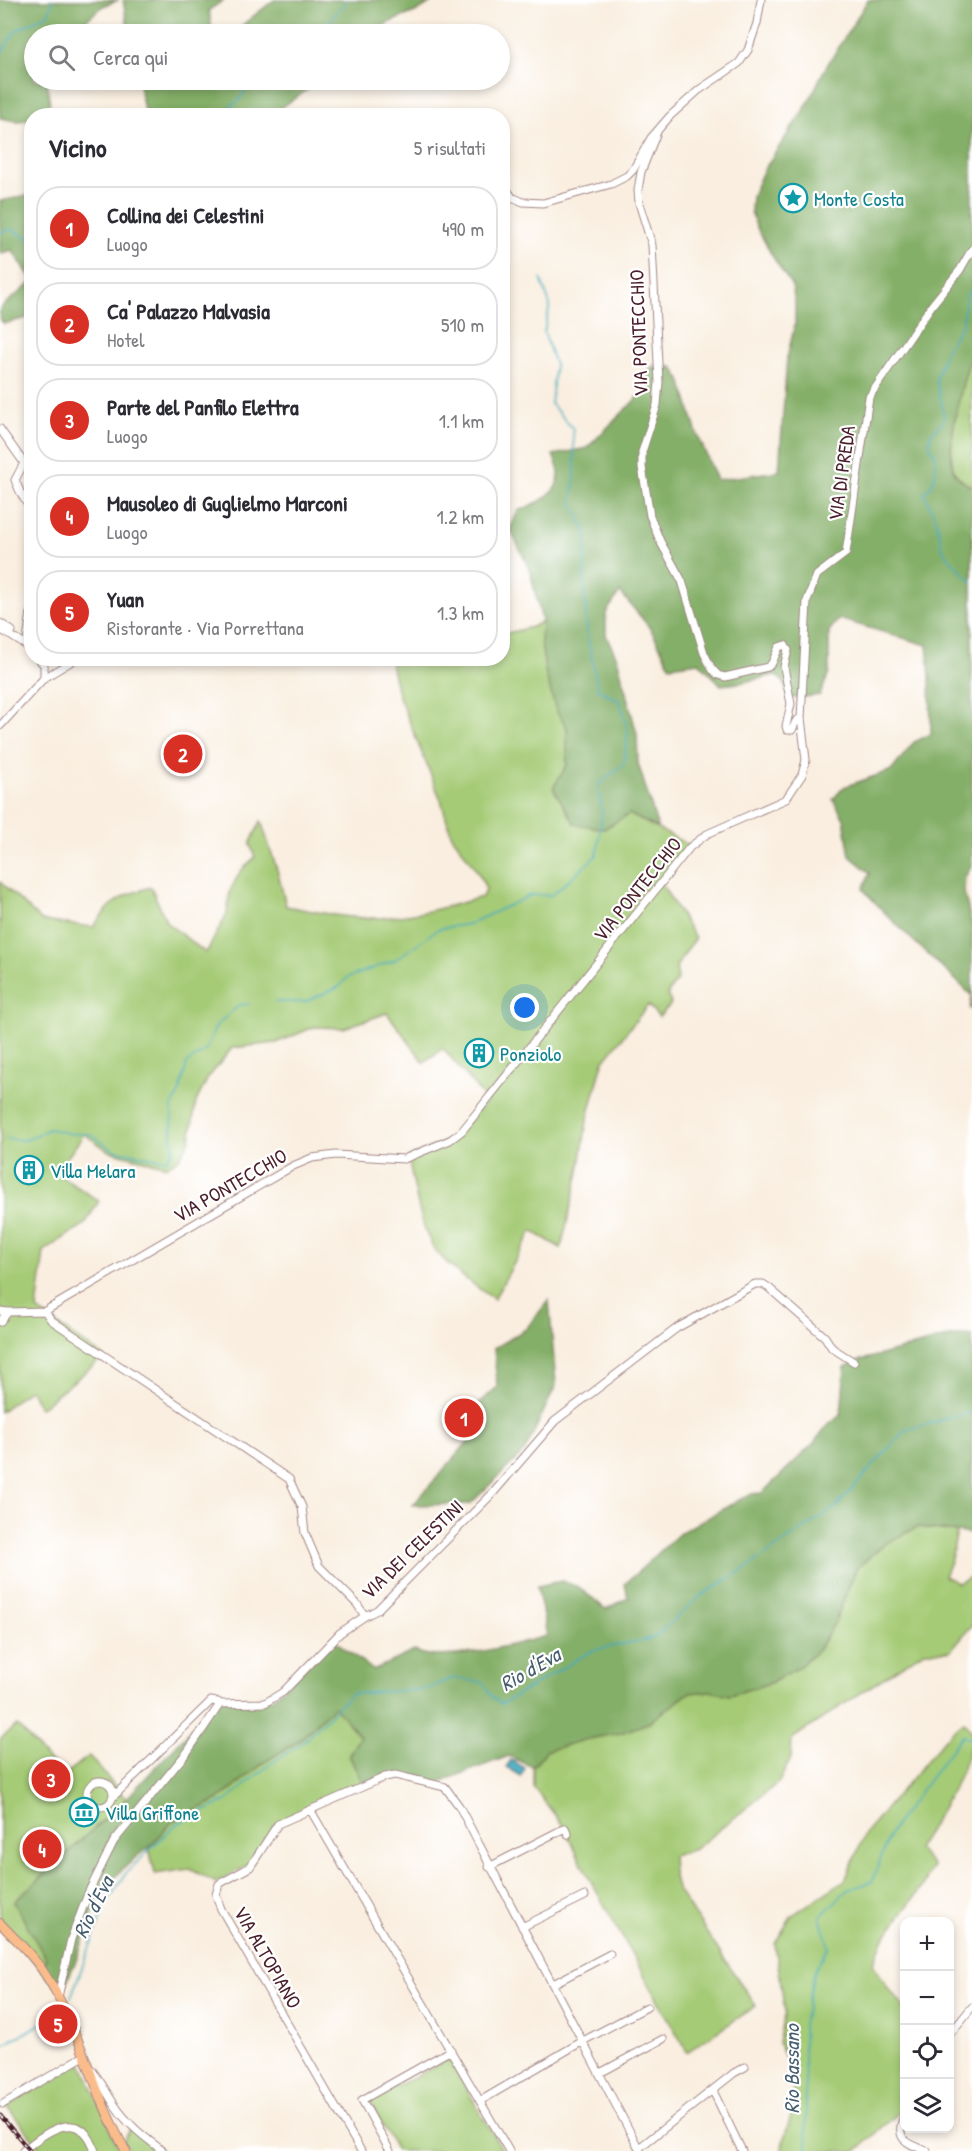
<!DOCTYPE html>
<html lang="it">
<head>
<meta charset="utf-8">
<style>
  :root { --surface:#fff; --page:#f7f7f7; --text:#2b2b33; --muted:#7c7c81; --line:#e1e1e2; --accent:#d93025 }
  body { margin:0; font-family:"Patrick Hand",sans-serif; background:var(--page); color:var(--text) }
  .controls { position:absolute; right:18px; bottom:18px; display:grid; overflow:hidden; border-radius:12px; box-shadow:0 3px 9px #0003 }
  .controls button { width:54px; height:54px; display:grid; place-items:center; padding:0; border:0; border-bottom:2px solid var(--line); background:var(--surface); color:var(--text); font:30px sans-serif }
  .you { position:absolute; left:525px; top:1008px; width:21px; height:21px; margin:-15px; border:4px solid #fff; border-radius:50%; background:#1a73e8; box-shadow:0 0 0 9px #1a73e833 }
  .badge { display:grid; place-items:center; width:39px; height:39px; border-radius:50%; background:var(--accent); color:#fff; font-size:20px; font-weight:700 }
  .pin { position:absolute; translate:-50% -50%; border:3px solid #fff; box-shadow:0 2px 6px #0006 }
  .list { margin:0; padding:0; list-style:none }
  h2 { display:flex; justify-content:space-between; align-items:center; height:78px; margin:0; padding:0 24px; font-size:26px }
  h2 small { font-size:20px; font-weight:400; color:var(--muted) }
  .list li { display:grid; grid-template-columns:39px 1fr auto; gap:18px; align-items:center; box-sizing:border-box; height:84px; margin:0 12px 12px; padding:0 12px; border:2px solid var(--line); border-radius:24px }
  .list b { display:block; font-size:22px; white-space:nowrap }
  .list p { margin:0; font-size:20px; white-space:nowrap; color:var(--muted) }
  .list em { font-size:20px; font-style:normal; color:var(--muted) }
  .icon { flex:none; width:33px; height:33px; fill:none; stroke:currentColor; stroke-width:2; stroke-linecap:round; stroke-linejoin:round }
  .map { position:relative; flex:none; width:972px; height:2151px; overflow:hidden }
  .search { position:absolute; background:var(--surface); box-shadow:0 3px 9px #0003; left:24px; top:24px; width:486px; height:66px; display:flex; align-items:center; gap:15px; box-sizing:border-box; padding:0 21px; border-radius:33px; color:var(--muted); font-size:22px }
  .panel { position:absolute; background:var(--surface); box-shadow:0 3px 9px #0003; left:24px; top:108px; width:486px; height:558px; border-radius:24px }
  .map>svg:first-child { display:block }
  .green { fill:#a5cb76; stroke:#787550; stroke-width:1.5 }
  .forest { fill:#84af67; stroke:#676749; stroke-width:1.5 }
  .water { fill:#3ea9be; stroke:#446474; stroke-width:1.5 }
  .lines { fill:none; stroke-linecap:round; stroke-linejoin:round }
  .stream { stroke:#3ea9be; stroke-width:1.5 }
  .minor-casing { stroke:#a28685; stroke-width:9 }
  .major-casing { stroke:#a28685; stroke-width:10 }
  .minor { stroke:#fff; stroke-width:7 }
  .major { stroke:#fabc8b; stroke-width:8 }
  .rail-casing { stroke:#4a1f2b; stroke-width:4 }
  .rail { stroke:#fff; stroke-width:1.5; stroke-dasharray:4.5; stroke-linecap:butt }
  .labels { text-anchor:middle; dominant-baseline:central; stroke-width:4.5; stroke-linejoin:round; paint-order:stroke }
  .culture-label { font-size:20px; fill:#0d838f; stroke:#fff; text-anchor:start }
  .street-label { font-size:20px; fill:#4a1f2b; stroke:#fff }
  .water-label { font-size:21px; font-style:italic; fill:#455d6d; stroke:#fff }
</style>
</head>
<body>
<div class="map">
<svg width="972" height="2151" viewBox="0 0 972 2151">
  <rect width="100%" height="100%" fill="#fff"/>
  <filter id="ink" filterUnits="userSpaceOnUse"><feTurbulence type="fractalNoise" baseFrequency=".0167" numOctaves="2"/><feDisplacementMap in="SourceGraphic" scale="12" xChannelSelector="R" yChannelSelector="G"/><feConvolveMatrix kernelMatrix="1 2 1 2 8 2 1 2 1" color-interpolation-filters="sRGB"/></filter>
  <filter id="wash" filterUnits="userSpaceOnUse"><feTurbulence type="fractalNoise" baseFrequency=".008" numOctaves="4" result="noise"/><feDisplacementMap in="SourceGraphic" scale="24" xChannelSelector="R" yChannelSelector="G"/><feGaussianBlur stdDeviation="1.35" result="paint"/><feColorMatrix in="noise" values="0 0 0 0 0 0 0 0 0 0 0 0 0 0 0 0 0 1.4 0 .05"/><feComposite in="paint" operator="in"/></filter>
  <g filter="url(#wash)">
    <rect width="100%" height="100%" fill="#f9eedf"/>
    <path class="green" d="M972,350v136h-2c-5,-3 -11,-7 -14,-12 -14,-21 9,-99 16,-124z
      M542,621l-1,22 5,32 10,35 11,18v37l37,63 25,-14 60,31 -28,38 34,55 -19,29 2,12 -10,14 3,11 -12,13 -11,-12 -45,57 -16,59 -8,51 -18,76 -29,-17 -38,68c-21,-14 -42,-29 -58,-48 -15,-18 -22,-68 -28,-93l44,-20 35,-37 -44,-53 -19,14 -37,-49 -43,15 -30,-1 -38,16 -44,5 -24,30 -12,24 -6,38 -11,19 -12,7 -58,-15 -25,-17 -28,39 43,28 -14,23 -41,27 -7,59 67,47 -64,51 -10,-19 -30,23v-530l42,39 51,6c20,-27 26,-31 58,-40l16,36 39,30 21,-39 3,-23 10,-19 15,-15 -5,-13 11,-23 17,52 8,33c26,5 52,11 78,12 40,1 81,-10 118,-21l4,-8 -7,-15 -28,-40 -10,-34 -43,-106 -8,-35 112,-1 1,-24 29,-7z
      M918,1527l39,5 -6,27 -7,17 14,7 14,-7v49l-22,26h-26l-132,88 -1,19 -12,24 -84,67 -23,7 1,16 4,17 79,117 -69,46 -98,-174 -27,-54 -29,-37v-20l13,-16 37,-11 37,-7 28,-10 41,-30 21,-2 20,4 43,-13 27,-16 18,-16 16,-26 22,-55 28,-25z
      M334,1706l26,31 -11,18 13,27 -88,44 -22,37 -36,20 -26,-14 -35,5 -6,-26 23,-26 47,-23 47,-38 33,-20z
      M964,1722c2,3 7,8 8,12 0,29 -39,90 -55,115l16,17 -9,18 -40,54 -11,26 15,24 16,18v102l-48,43h-74c0,-16 10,-30 11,-46 2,-17 -6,-49 -15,-63l7,-30 -10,-68 16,-28 54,-36 21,-48 85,-100z
      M17,1725l46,51 26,-20 37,43 -112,103 32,57 -4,11 -42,-47v-184z
      M449,2059l54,92h-106l-28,-51z
      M81,2061l39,90h-77l-36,-44z
      M130,2128l33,23h-32l-8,-9z"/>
    <path class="forest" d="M0,0h119l-16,6 -33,28h-36v46h13c1,18 11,36 -15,36l-1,4 -16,1 -15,-3z
      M123,0h101l-15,10 3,20 -1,4h-82z
      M274,0h162l-21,12 -25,10 -22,12h-134l12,-12z
      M868,0h104v350c-7,25 -30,102 -17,124 3,4 10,9 14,12h3v379l-7,12 -1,15 8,33v84h-2l2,-13c-36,-36 -76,-68 -109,-107l7,-16 -20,-17 -6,-37 -11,-20 11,-12 48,-17 22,-28 17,-8 -1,-58 -3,-31 -88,-26 -10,12v42l-9,22 -32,4 -4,-17 -9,-7 -36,8 -18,2 -22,-23 -29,4 -20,-38 -30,-36 -14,21v22l11,23 20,76 1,29 20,65 -29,-14 -25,15 -29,-5 -22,-36 14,-23v-37l-11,-18 -10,-35 -5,-32 1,-22 -12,-51 -20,-41 8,-18c16,-7 41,-15 41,-37 0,-6 -4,-14 -6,-19l34,-7 59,-59 5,-22h22l9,16 14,48 21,49 62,-9 8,-114 8,-32v-22l-3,-17 -19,-29 -17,-31 -5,-14 1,-16 11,-25 44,-66 16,-33z
      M138,80h184l-52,35h-125z
      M31,195v83l-19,-28 -12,4v-53z
      M31,283v34l-27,7 -4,-5v-11z
      M549,1300l7,85 -31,66 -55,53 -57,1 60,-69 -9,-18 33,-31 -3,-39 32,-19z
      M964,1335l8,1v198l-54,-7 -34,17 -28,25 -22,55 -16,26 -18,16 -27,16 -43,13 -20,-4 -21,2 -41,30 -28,10 -37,7 -37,11 -13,16 -24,-11 -72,27 -43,-10 -32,9 -13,-27 11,-19 -26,-30 -35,35 -33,20 -47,38 -47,23 -23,26 -12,8 -21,20 -22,33 -17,49 -15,34 -20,-22 4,-11 -32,-57 112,-103 95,-102 35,6 17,-5 61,-58 39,30 41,-19c31,14 100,-7 133,-15l-10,-50 25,-5 16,6 28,22 22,-11 -3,-14 56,-52 69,-38 12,-1 51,-49 16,-21 12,-8 4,-48 13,-6 86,-23z"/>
    <path class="water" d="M511,1760l14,8 -4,8 -15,-9z"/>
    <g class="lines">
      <path class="stream" d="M319,34l28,-34
        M0,56l15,-25 33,-17 5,-14
        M217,116l22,-16 14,-20
        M0,233l10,-4 22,11
        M972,288l-6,9 -4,27 -17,28 -9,27 8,39 -2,5 -12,11v13c9,7 7,29 1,39 -2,3 -5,4 -7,7l12,26 7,31 6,8 23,24
        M275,1002h30l34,-15 8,-9 48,-18 43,-31 31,-5 62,-29h21l45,-40 5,-40 -4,-30 26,-21 4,-33 -8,-30 -22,-12 -11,-55 -3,-62 3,-38 -15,-31 3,-28 -2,-46 -22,-25 4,-39 -11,-33 6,-27 -9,-26
        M5,1139l21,1 23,-11 23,5h18l24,16 52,10 8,-11 -2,-12v-30l8,-16 7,-28 19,-13 10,-24 23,-21 10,-1
        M71,1997l34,-91 21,-33 49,-48 51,-24 43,-36 34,-23 48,-48 75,-5 27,-11 31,5 8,14 10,7 91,-54 61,-12 45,-41 50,-31 87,-59 69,-77 67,-18
        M0,2047l55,-31
        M807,2151l-4,-127 12,-55 14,-22 -9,-30 27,-27 25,-8 19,-51 71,-96 10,5"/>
    </g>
  </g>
  <g filter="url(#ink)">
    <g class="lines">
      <g class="minor-casing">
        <path id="minor" d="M657,132l-16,40 -3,18 1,13 13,42 7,137 -2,23 -15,47v15l8,49 10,25 22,40 22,72 8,16 6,6 7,2 43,-10 4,-4 7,-16 6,-2 3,5 -4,17 7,37 -5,22 1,4h5l4,-9 5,-3
          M502,167l2,19 8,11 11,5 20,1 68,-19 16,-8 6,-6 18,-32 19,-22 29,-26 40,-27 9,-13 9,-27 4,-23
          M0,429l24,34
          M32,462l-8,1 -9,17 6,14 11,17
          M32,604l-5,37 5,10
          M0,623l12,8
          M0,629l30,19
          M44,678l33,-20
          M0,726l44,-48v-13l-6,-7
          M0,1311l8,1 37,-1 248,-145 19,-8 24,-3 68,4 46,-19 12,-9 228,-284 17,-13 79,-35 16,-24 4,-15 -5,-42 6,-117 10,-26 29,-22 23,-156 63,-92 28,-35 12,-21
          M45,1311l6,9 238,159 13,28 3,26 14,33 38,38 8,12
          M0,1322l8,-10
          M87 1794a13 13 0 1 1 26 0a13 13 0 1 1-26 0Z
          M112,1798l99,-97 7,1 2,2
          M311,1811l198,340
          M489,1867l76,-39 3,6
          M522,1927l63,-31
          M553,1984l57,-30
          M58,1997l13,-58 18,-48 25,-50 74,-90 32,-47 45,-1 18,-11 57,-59 25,-17 12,-6 117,-118 61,-71 122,-93 78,-44h8l6,4 56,49 7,11 22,14
          M950,2034l22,-27
          M90,2068c10,11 16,24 24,36 13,20 30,33 49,47
          M600,2073l63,-34
          M713,2091l29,60
          M480,2101l103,-60 64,-34
          M3,2104l81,-48
          M904,2116c-10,24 3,27 23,35
          M639,2148l95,-75 11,-6
          M23,2151c23,-20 58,-45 72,0
          M361,2151l-140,-242 -5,-14 3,-11 31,-17 28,-43 107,-47 10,-2 50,12 14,19 181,345
          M390,2151l-28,-51 89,-50"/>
      </g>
      <g class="major-casing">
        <path id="major" d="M0,1923c14,15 31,30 43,48 37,55 50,123 83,180"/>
      </g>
      <use href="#minor" class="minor"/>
      <use href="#major" class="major"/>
      <g class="rail-casing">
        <path id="rail" d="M0,2115l30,36"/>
      </g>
      <use href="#rail" class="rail"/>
    </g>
  </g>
  <defs>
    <g id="sight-ring" transform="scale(1.5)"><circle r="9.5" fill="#fff" stroke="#0f9aa8" stroke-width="1.5"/><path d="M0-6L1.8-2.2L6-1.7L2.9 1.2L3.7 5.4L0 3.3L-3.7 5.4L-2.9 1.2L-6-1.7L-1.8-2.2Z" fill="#0f9aa8"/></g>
    <g id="building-ring" transform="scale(1.5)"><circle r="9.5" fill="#fff" stroke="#0f9aa8" stroke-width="1.5"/><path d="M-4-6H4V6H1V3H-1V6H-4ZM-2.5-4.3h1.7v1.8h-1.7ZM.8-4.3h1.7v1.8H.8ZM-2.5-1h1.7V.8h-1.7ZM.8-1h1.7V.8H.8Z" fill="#0f9aa8"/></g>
    <g id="museum-ring" transform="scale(1.5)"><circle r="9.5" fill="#fff" stroke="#0f9aa8" stroke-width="1.5"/><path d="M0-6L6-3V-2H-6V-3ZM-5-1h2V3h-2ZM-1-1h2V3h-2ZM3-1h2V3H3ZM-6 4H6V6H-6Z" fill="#0f9aa8"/></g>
  </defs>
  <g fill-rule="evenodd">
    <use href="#sight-ring" x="793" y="198"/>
    <use href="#building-ring" x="479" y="1053"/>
    <use href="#building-ring" x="29" y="1170"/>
    <use href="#museum-ring" x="84" y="1812"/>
  </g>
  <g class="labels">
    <g class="culture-label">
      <text x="814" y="198">Monte Costa</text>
      <text x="500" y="1053">Ponziolo</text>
      <text x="50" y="1170">Villa Melara</text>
      <text x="105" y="1812">Villa Griffone</text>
    </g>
    <g class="street-label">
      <text transform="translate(638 333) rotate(-92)">VIA PONTECCHIO</text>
      <text transform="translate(841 473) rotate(-82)">VIA DI PREDA</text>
      <text transform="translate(637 889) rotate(-51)">VIA PONTECCHIO</text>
      <text transform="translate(230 1185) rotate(-30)">VIA PONTECCHIO</text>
      <text transform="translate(412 1549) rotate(-44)">VIA DEI CELESTINI</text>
      <text transform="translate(268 1957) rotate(60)">VIA ALTOPIANO</text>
    </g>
    <g class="water-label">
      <text transform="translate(530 1669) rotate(-30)">Rio d'Eva</text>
      <text transform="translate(93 1907) rotate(-64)">Rio d'Eva</text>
      <text transform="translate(791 2069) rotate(-90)">Rio Bassano</text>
    </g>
  </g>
</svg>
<div class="controls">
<button>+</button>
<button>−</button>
<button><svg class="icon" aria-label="locate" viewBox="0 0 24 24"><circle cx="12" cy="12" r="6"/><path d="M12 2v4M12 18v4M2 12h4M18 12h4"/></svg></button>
<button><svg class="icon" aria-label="layers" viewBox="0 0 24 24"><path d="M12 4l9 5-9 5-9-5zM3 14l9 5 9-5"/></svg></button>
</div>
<div class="you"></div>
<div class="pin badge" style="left:464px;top:1418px">1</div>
<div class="pin badge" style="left:183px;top:754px">2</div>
<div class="pin badge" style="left:51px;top:1779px">3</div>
<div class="pin badge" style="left:42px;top:1849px">4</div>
<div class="pin badge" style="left:58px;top:2024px">5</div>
<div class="search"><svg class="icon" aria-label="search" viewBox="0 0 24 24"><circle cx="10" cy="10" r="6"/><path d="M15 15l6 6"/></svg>Cerca qui</div>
<section class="panel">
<h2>Vicino<small>5 risultati</small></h2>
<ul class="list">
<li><span class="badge">1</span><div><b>Collina dei Celestini</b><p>Luogo</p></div><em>490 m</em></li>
<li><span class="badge">2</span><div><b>Ca' Palazzo Malvasia</b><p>Hotel</p></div><em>510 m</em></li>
<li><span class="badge">3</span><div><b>Parte del Panfilo Elettra</b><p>Luogo</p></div><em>1.1 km</em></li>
<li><span class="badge">4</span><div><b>Mausoleo di Guglielmo Marconi</b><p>Luogo</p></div><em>1.2 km</em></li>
<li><span class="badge">5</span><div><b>Yuan</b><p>Ristorante · Via Porrettana</p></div><em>1.3 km</em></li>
</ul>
</section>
</div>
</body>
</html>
